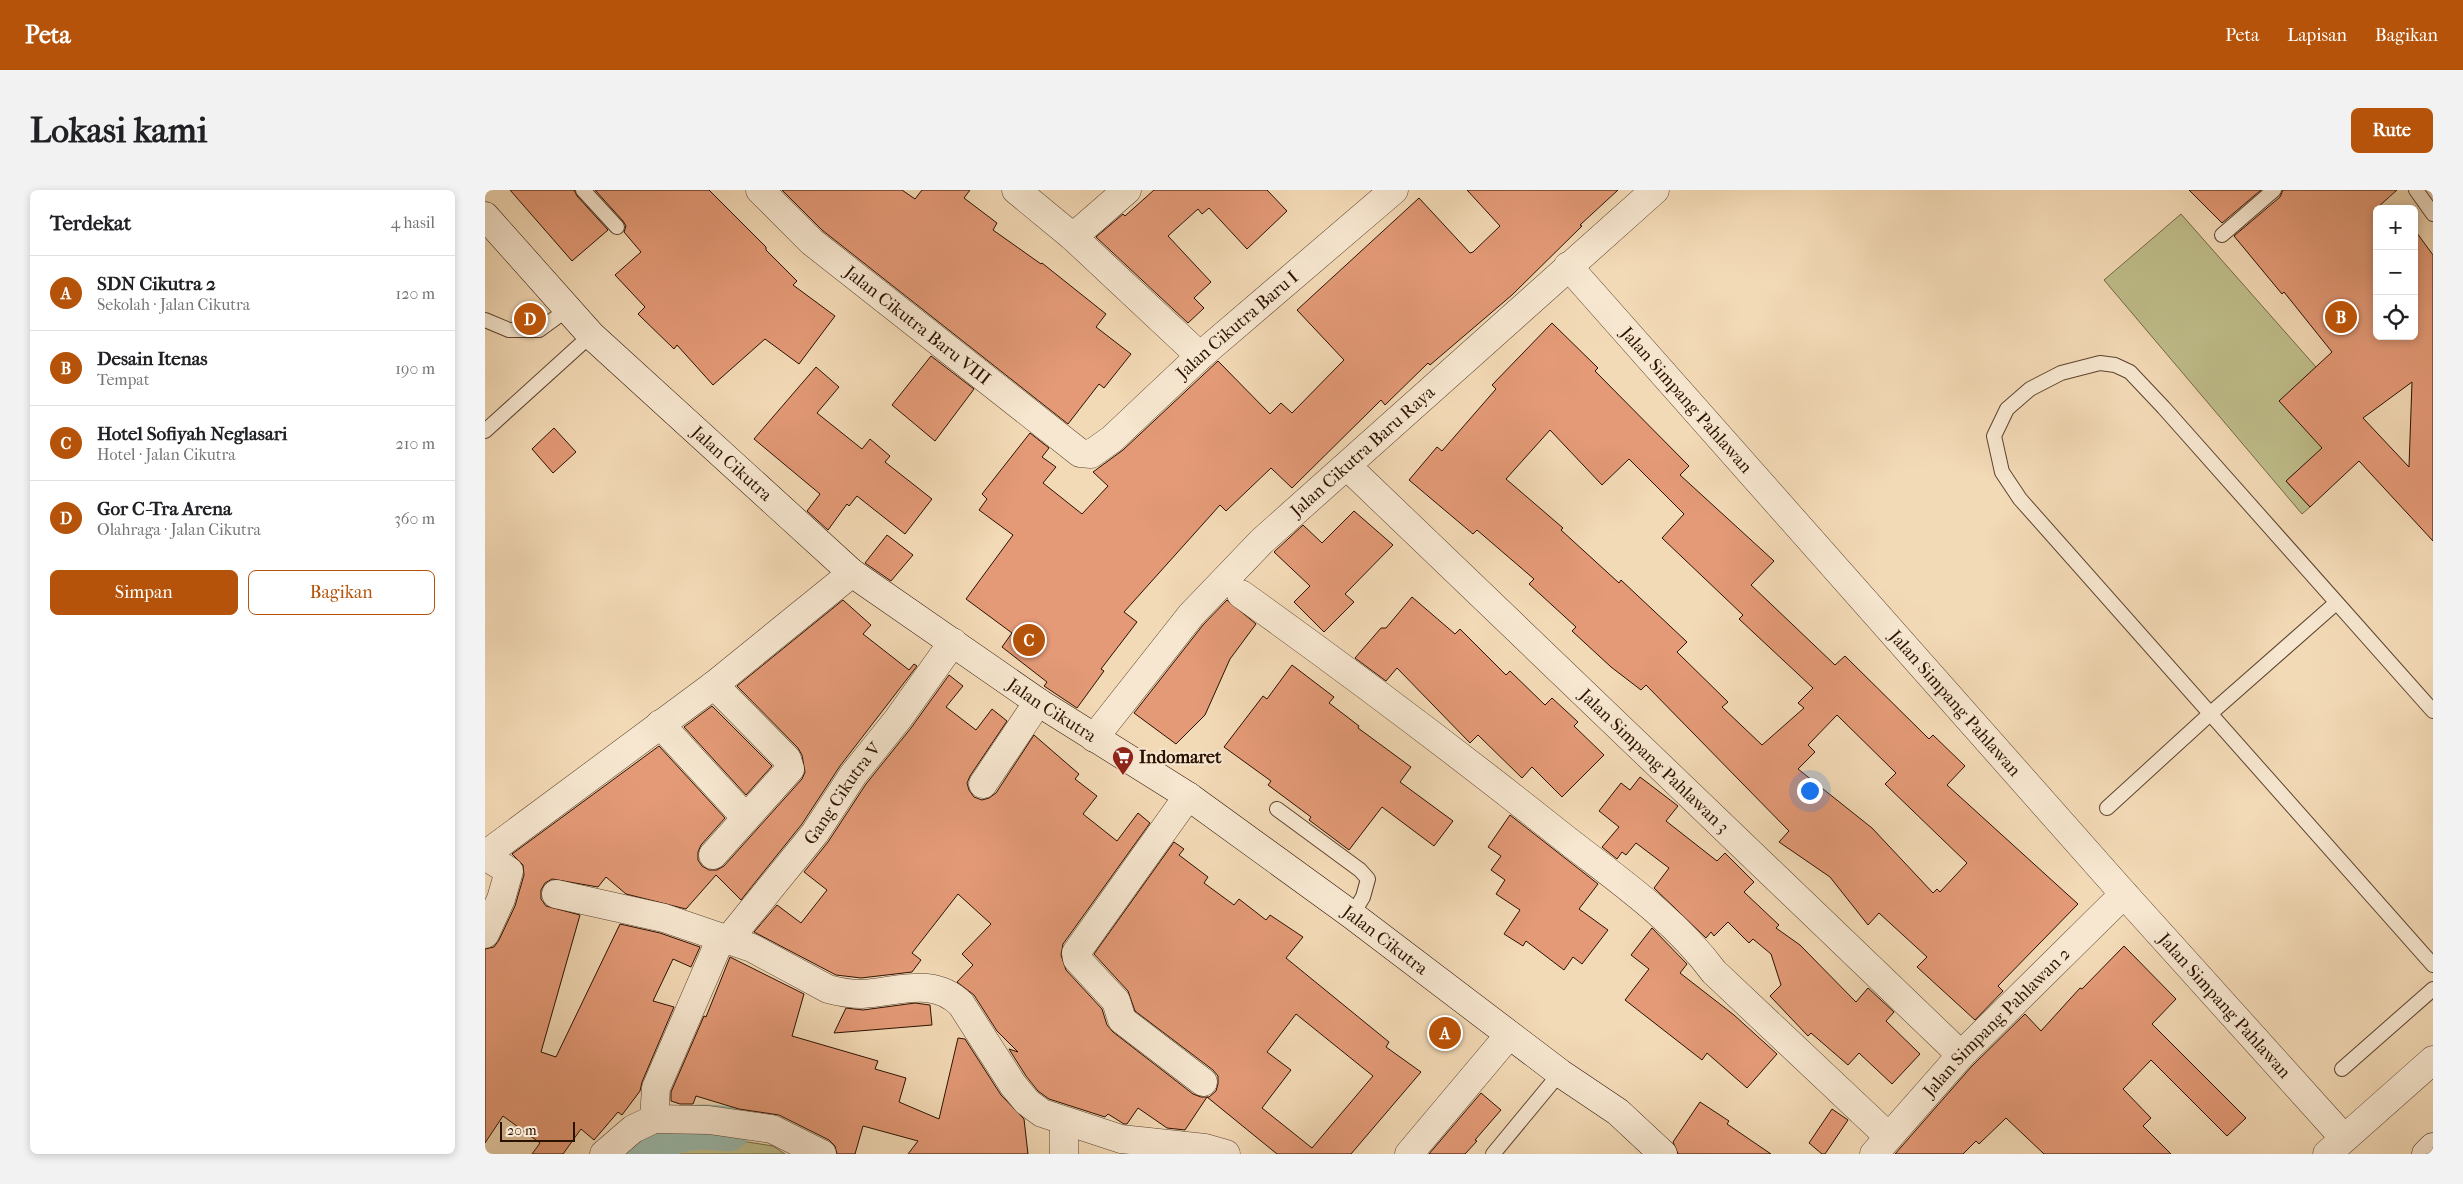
<!DOCTYPE html>
<html lang="id">
<head>
<meta charset="utf-8">
<style>
  :root { --surface:#fff; --page:#f2f2f2; --text:#202124; --muted:#757577; --line:#e0e0e0; --accent:#b45309 }
  body { margin:0; font-family:"IM FELL French Canon",serif; background:var(--page); color:var(--text) }
  .controls { position:absolute; right:15px; top:15px; display:grid; overflow:hidden; border-radius:8px; box-shadow:0 2px 8px #0003 }
  .controls button { width:45px; height:45px; display:grid; place-items:center; padding:0; border:0; border-bottom:1px solid var(--line); background:var(--surface); color:var(--text); font:25px sans-serif }
  .scale { position:absolute; left:15px; bottom:12px; width:75px; box-sizing:border-box; padding-left:5px; border:2px solid #2b1100; border-top:0; font-size:14px; line-height:18px; white-space:nowrap; color:#2b1100; -webkit-text-stroke:4px #f7e7d0; paint-order:stroke }
  .you { position:absolute; left:1324px; top:600px; width:18px; height:18px; margin:-12px; border:4px solid #fff; border-radius:50%; background:#1a73e8; box-shadow:0 0 0 8px #1a73e833 }
  .badge { display:grid; place-items:center; width:32px; height:32px; border-radius:50%; background:var(--accent); color:#fff; font-size:16px; font-weight:700 }
  .pin { position:absolute; translate:-50% -50%; border:2px solid #fff; box-shadow:0 1px 5px #0006 }
  .list { margin:0; padding:0; list-style:none }
  h2 { display:flex; justify-content:space-between; align-items:center; height:65px; margin:0; padding:0 20px; font-size:21px }
  h2 small { font-size:16px; font-weight:400; color:var(--muted) }
  .list li { display:grid; grid-template-columns:32px 1fr auto; gap:15px; align-items:center; box-sizing:border-box; height:75px; padding:0 20px; border-top:1px solid var(--line) }
  .list b { display:block; font-size:19px; white-space:nowrap }
  .list p { margin:0; font-size:16px; white-space:nowrap; color:var(--muted) }
  .list em { font-size:16px; font-style:normal; color:var(--muted) }
  .actions { display:flex; gap:10px; padding:15px 20px }
  .actions a { flex:1; padding:11px 0; border:1px solid var(--accent); border-radius:8px; text-align:center; font-size:18px; color:var(--accent) }
  .actions .main { background:var(--accent); color:#fff }
  .icon { flex:none; width:28px; height:28px; fill:none; stroke:currentColor; stroke-width:2; stroke-linecap:round; stroke-linejoin:round }
  .map { position:relative; flex:none; width:1948px; height:964px; overflow:hidden; border-radius:8px }
  header { display:flex; align-items:center; gap:30px; box-sizing:border-box; height:70px; padding:0 25px; background:var(--accent); color:#fff }
  header strong { font-size:24px }
  nav { display:flex; gap:28px; margin-inline-start:auto; font-size:18px }
  .intro { display:flex; align-items:center; justify-content:space-between; box-sizing:border-box; height:120px; padding:0 30px }
  h1 { margin:0; font-size:35px }
  .button { padding:12px 22px; border-radius:8px; background:var(--accent); color:#fff; font-size:18px; font-weight:700 }
  main { display:flex; gap:30px; padding:0 30px }
  aside { flex:1; background:var(--surface); border-radius:8px; box-shadow:0 2px 8px #0003 }
  .map>svg:first-child { display:block }
  .green { fill:#bfbe8b; stroke:#756846 }
  .lines { fill:none; stroke-linecap:round; stroke-linejoin:round }
  .river { stroke:#9bbbae; stroke-width:45 }
  .building { fill:#e49a77; stroke:#2b1100; fill-rule:evenodd }
  .service-casing { stroke:#5d432e; stroke-width:16 }
  .minor-casing { stroke:#5d432e; stroke-width:29 }
  .tertiary-casing { stroke:#5d432e; stroke-width:29 }
  .secondary-casing { stroke:#2b1100; stroke-width:29 }
  .service { stroke:#f7e7d0; stroke-width:14 }
  .minor { stroke:#f7e7d0; stroke-width:28 }
  .tertiary { stroke:#f7e7d0; stroke-width:28 }
  .secondary { stroke:#f7e7d0; stroke-width:28 }
  .labels { text-anchor:middle; dominant-baseline:central; stroke-width:4; stroke-linejoin:round; paint-order:stroke }
  .street-label { font-size:18px; fill:#2b1100; stroke:#f7e7d0 }
  .poi-label { font-size:18px; font-weight:bold; fill:#2b1100; stroke:#f7e7d0; text-anchor:start }
</style>
</head>
<body>
<header>
<strong>Peta</strong>
<nav><a>Peta</a><a>Lapisan</a><a>Bagikan</a></nav>
</header>
<div class="intro"><h1>Lokasi kami</h1><a class="button">Rute</a></div>
<main>
<aside>
<h2>Terdekat<small>4 hasil</small></h2>
<ul class="list">
<li><span class="badge">A</span><div><b>SDN Cikutra 2</b><p>Sekolah · Jalan Cikutra</p></div><em>120 m</em></li>
<li><span class="badge">B</span><div><b>Desain Itenas</b><p>Tempat</p></div><em>190 m</em></li>
<li><span class="badge">C</span><div><b>Hotel Sofiyah Neglasari</b><p>Hotel · Jalan Cikutra</p></div><em>210 m</em></li>
<li><span class="badge">D</span><div><b>Gor C-Tra Arena</b><p>Olahraga · Jalan Cikutra</p></div><em>360 m</em></li>
</ul>
<div class="actions"><a class="main">Simpan</a><a>Bagikan</a></div>
</aside>
<div class="map">
<svg width="1948" height="964" viewBox="0 0 1948 964">
  <rect width="100%" height="100%" fill="#f3dab6"/>
  <filter id="stains"><feTurbulence type="fractalNoise" baseFrequency=".004" numOctaves="4"/><feColorMatrix values="0 0 0 0 .2 0 0 0 0 .09 0 0 0 0 .02 0 0 0 .5 -.17"/></filter>
  <radialGradient id="worn" r=".72"><stop offset=".6" stop-color="#630" stop-opacity="0"/><stop offset="1" stop-color="#630" stop-opacity=".3"/></radialGradient>
  <path class="green" d="M1696,24l135,153 22,67 -52,47 24,26 -8,7 -198,-234z
    M212,944l76,12 12,8h-128l20,-15z"/>
  <g class="lines">
    <path class="river" d="M153,964c31,-25 51,-31 90,-25"/>
  </g>
  <path class="building" d="M25,0h64l3,6 31,34 -36,31z
    M110,0h114l57,57v3l31,31 -4,4 42,31 -36,48 -34,-25 -52,46 -36,-40 -3,4 -36,-35 7,-7 -30,-32 26,-23 -17,-20 2,-6 -3,-5z
    M297,0h120l13,9 7,-9h48l-6,8 33,25 -4,7 48,34 1,-1 64,51 -10,13 35,27 -27,34 -5,-4 -31,40 -246,-194z
    M669,0h113l20,21 -40,38 -38,-41 -7,6 -4,-5 -30,27 43,46 -17,16 10,10 -16,15 -92,-86 27,-23 2,2z
    M982,0h151l-38,35 2,1 -70,69 -82,70 -2,-2 -43,42 -4,-5 -89,88 -21,-20 -45,43 -6,-6 -96,107 13,10 -36,47 3,2 -27,37 -33,-22 3,-4 -45,-35 10,-14 -46,-34 47,-64 -34,-25 8,-11 -5,-5 48,-61 19,15 -7,9 14,10 -13,16 39,31 26,-28 -15,-14 30,-22 95,-89 52,53 11,-11 11,10 52,-53 -47,-50 122,-112 51,55 3,-1 27,-26z
    M1704,0h72l-39,33z
    M1798,0h114l-20,18v128h37v-107l19,26v286l-74,-80 -49,46 -24,-26 36,-33 -43,-47 53,-49 -48,-60 -2,2 -48,-58 46,-39zM1927,192l-3,85 -46,-49z
    M1067,133l46,45 -3,3 94,95 -9,9 94,86 -23,24 84,80 10,-9 84,83 4,-4 32,31 -18,19 131,119 -80,82 5,5 -28,29 -58,-53 10,-10 -48,-44 -11,12 -38,-48 -51,-35 10,-11 -143,-146 -5,5 -30,-23 -39,-36 4,-4 -47,-43 5,-5 -57,-49 -4,4 -64,-54 28,-33 5,4 54,-62 -4,-4zM1065,240l52,55 27,-26 55,55 -22,24 81,77 -4,4 74,69 -15,15 6,5 -42,37 -40,-38 6,-5 -51,-50 10,-10 -66,-62 -2,3 -58,-53 2,-2 -57,-49zM1352,525l59,58 -11,11 82,79 -27,29 -3,-3 -4,4 -61,-65 -74,-59 17,-17 -7,-7z
    M446,166l43,33 -39,52 -43,-36z
    M331,177l23,20 -22,26 45,36 8,-10 20,17 -5,6 47,37 -27,35 -48,-38 -8,10 -2,-2 -19,26 -21,-19 13,-17 -66,-55z
    M69,238l22,24 -23,21 -21,-24z
    M869,321l39,34 -48,49 9,8 -30,30 -30,-30 16,-16 -36,-34 29,-27 19,18z
    M402,345l26,20 -22,26 -26,-18z
    M927,407l43,37 5,-5 46,46 4,-4 35,34 7,-7 26,24 -4,4 30,29 -42,42 -30,-30 -10,11 -44,-43 -8,8 -73,-75 -11,13 -31,-23 26,-30h5z
    M358,410l28,25 -8,9 46,36 5,-6 3,2 -77,100 -38,58 -61,76 -25,-25 -30,34 -60,-15 -20,-17 -8,10 -46,-8 -7,4 -4,7v9l5,7 34,9 -39,137 15,5 64,-133 40,9 40,14 -9,20 -18,-8 -20,42 21,6 -32,75 -2,9 -18,24 -4,-3 -24,28 -13,-11 -18,25h-31l8,-11 -37,-27 -18,27v-194l9,-2 5,-7 16,-34 9,-31 -1,-10 -11,-11 147,-108 66,72 -24,27 -3,7v8l4,6 7,4h8l7,-4 78,-87 3,-7 -3,-17 -4,-7 -61,-62z
    M742,410l29,24 -26,35 -25,56 -29,29 -42,-31 69,-88z
    M807,475l42,32 -5,6 30,23 -1,2 53,39 -11,15 53,39 -19,25 -52,-39 -33,43 -40,-30 2,-3 -43,-32 3,-4 -47,-34 39,-51 4,3z
    M464,485l14,11 -17,21 30,23 16,-21 15,12 -37,55 -3,7 2,7 5,7 8,3 7,-2 7,-5 38,-58 45,39 -4,5 22,17 -14,18 34,27 21,-28 12,10 -87,121 -2,11 5,15 36,39 5,16 6,7 80,62 8,3h8l7,-6 2,-7v-8l-5,-6 -78,-59 -7,-20 -34,-37 80,-112 10,7 -5,6 29,22 -4,6 30,22 5,-6 27,21 4,-5 33,22 -17,21 103,84 -3,5 35,25 -70,82h-74l-70,-57 -22,33 -18,-2 -29,-20 -11,16h-3l-16,-10 -3,3 -56,-18 -11,-8 -12,-15 -17,-27 9,3 -21,-21 -23,-36 -17,-13 16,-17 -11,-11 29,-30 -33,-30 -46,59 9,7 -9,12 -51,6 -25,-3 -82,-43 23,-27 24,18 26,-33 -23,-18 24,-30 38,-58 45,-56zM811,824l77,62 -61,72 -50,-40 29,-38 -24,-18z
    M227,516l60,60 -26,29 -62,-68z
    M1155,587l38,29 -12,15 51,40 8,-8 29,29 -10,10 35,33 -3,3 24,17 56,57 12,-14 26,24 -8,9 34,33 -28,30 -33,-31 -11,12 -37,-32 -3,3 -38,-40 11,-11 -10,-31 -18,-15 -4,4 -21,-21 -14,14 -3,-4 -5,6 -52,-50 15,-20 -33,-25 -10,12 -4,-3 -5,7 -15,-12 17,-20 -20,-16 22,-28 9,7z
    M1025,625l88,69 -19,25 29,21 -26,34 -9,-7 -9,13 -38,-29 -3,5 -19,-12 16,-24 -24,-16 9,-14 -14,-10 10,-14 -13,-9z
    M1167,738l35,36 -7,9 54,42 43,39 -30,34 -40,-35 -5,7 -77,-60 24,-31 -18,-14z
    M1639,756l52,53 -24,25 94,94 -19,18 -76,-76 -28,29 28,29 -8,8 28,28h-127l-38,-36 -27,26 -3,-3 -13,13h-68l77,-88 53,-52 16,17 39,-43 2,1z
    M245,767l74,37 -12,42 86,25 -3,8 31,9 -7,24 40,17 19,-81 7,1 36,56 23,24 4,35h-120l10,-13 -55,-15 -8,28h-18l-2,-8 -6,-6 -50,-25 -40,-6 -43,-13 -3,8h-13l-9,-3v-9l33,-76 2,1z
    M430,813l15,2 2,20 -98,8 12,-25 17,2z
    M996,903l20,17 -26,30 2,1 -12,13h-36z
    M1215,912l29,19 -2,3 44,30h-93l-5,-12z
    M1347,919l16,11 -23,34h-3l-13,-11z"/>
  <g class="lines">
    <g class="service-casing">
      <path id="service" d="M98,0l34,37
        M1931,0l17,24
        M1737,45l52,-45
        M0,130l24,10h30l29,-21
        M0,241l106,-96
        M1948,521l-269,-303 -34,-36 -15,-7 -15,-2 -39,10 -31,16 -23,20 -13,27 8,36 18,27 413,466
        M1622,618l104,-95 125,-110
        M792,619l83,61 8,9 -5,18 -11,18
        M1857,879l91,-80
        M1008,964l67,-81"/>
    </g>
    <g class="minor-casing">
      <g id="minor">
        <path id="s1" d="M275,0l52,52 268,211 11,1 21,-15 88,-83 194,-166"/>
        <path d="M531,0l57,47 127,119"/>
        <path d="M588,47l54,-47"/>
        <path id="s2" d="M1083,76l556,628 220,244"/>
        <path id="s3" d="M862,276l614,589"/>
        <path d="M756,404c106,76 210,154 312,235 56,45 118,85 161,143l175,165"/>
        <path d="M175,534l86,94"/>
        <path id="s4" d="M609,548l97,-123 71,-74 393,-351"/>
        <path d="M498,594l55,-82"/>
        <path d="M703,606l-112,157 1,6 39,42 6,19 81,62"/>
        <path d="M0,665l229,-170 138,-112"/>
        <path d="M228,665l77,-86 -3,-10 -73,-74"/>
        <path d="M0,666l24,15 -8,28 -16,35"/>
        <path d="M71,704l108,24 88,30 76,41c11,3 23,5 34,5 35,-2 71,-18 99,10l52,81 14,17 15,11 79,26 84,9 21,6"/>
        <path id="s5" d="M243,750l87,-107 38,-58 45,-56 55,-77"/>
        <path d="M169,929l2,-31 65,-150"/>
        <path d="M119,964l29,-25 21,-10 55,1 63,9 50,25"/>
        <path d="M579,964v-33"/>
        <path d="M924,964l100,-119"/>
        <path id="s6" d="M1389,964l87,-99 163,-161"/>
      </g>
    </g>
    <g class="tertiary-casing">
      <path id="tertiary" d="M1842,964l106,-94"/>
    </g>
    <g class="secondary-casing">
      <g id="secondary">
        <path id="s7" d="M0,26l106,119 261,238 186,129 150,94 164,119 208,158 58,39 45,42"/>
        <path d="M1941,964l7,-7"/>
      </g>
    </g>
    <use href="#service" class="service"/>
    <use href="#minor" class="minor"/>
    <use href="#tertiary" class="tertiary"/>
    <use href="#secondary" class="secondary"/>
  </g>
  <defs>
    <g id="supermarket-pin" transform="scale(1.125)"><path d="M0 17L-7.5 6A9.5 9.5 0 1 1 7.5 6Z" fill="#8f2418" stroke="#f7e7d0"/><path d="M-6-5.5h2.5l.6 2H6L4.5 2H-2.5L-4.4-4H-6ZM-1.5 3.2a1.3 1.3 0 1 0 .1 0ZM3 3.2a1.3 1.3 0 1 0 .1 0Z" fill="#fff"/></g>
  </defs>
  <g fill-rule="evenodd">
    <use href="#supermarket-pin" x="638" y="567"/>
  </g>
  <g class="labels">
    <g class="street-label">
      <text stroke="none"><textPath href="#s1" startOffset="208">Jalan Cikutra Baru VIII</textPath></text>
      <text stroke="none"><textPath href="#s1" startOffset="621">Jalan Cikutra Baru I</textPath></text>
      <text stroke="none"><textPath href="#s2" startOffset="179">Jalan Simpang Pahlawan</textPath></text>
      <text stroke="none"><textPath href="#s4" startOffset="394">Jalan Cikutra Baru Raya</textPath></text>
      <text stroke="none"><textPath href="#s7" startOffset="350">Jalan Cikutra</textPath></text>
      <text stroke="none"><textPath href="#s2" startOffset="584">Jalan Simpang Pahlawan</textPath></text>
      <text stroke="none"><textPath href="#s7" startOffset="755">Jalan Cikutra</textPath></text>
      <text stroke="none"><textPath href="#s3" startOffset="426">Jalan Simpang Pahlawan 3</textPath></text>
      <text stroke="none"><textPath href="#s5" startOffset="186">Gang Cikutra V</textPath></text>
      <text stroke="none"><textPath href="#s7" startOffset="1160">Jalan Cikutra</textPath></text>
      <text stroke="none"><textPath href="#s2" startOffset="989">Jalan Simpang Pahlawan</textPath></text>
      <text stroke="none"><textPath href="#s6" startOffset="180">Jalan Simpang Pahlawan 2</textPath></text>
    </g>
    <g class="poi-label">
      <text x="654" y="567">Indomaret</text>
    </g>
  </g>
  <rect width="100%" height="100%" filter="url(#stains)"/>
  <rect width="100%" height="100%" fill="url(#worn)"/>
</svg>
<div class="controls">
<button>+</button>
<button>−</button>
<button><svg class="icon" aria-label="locate" viewBox="0 0 24 24"><circle cx="12" cy="12" r="6"/><path d="M12 2v4M12 18v4M2 12h4M18 12h4"/></svg></button>
</div>
<div class="scale">20 m</div>
<div class="you"></div>
<div class="pin badge" style="left:960px;top:843px">A</div>
<div class="pin badge" style="left:1856px;top:127px">B</div>
<div class="pin badge" style="left:544px;top:450px">C</div>
<div class="pin badge" style="left:45px;top:129px">D</div>
</div>
</main>
</body>
</html>
